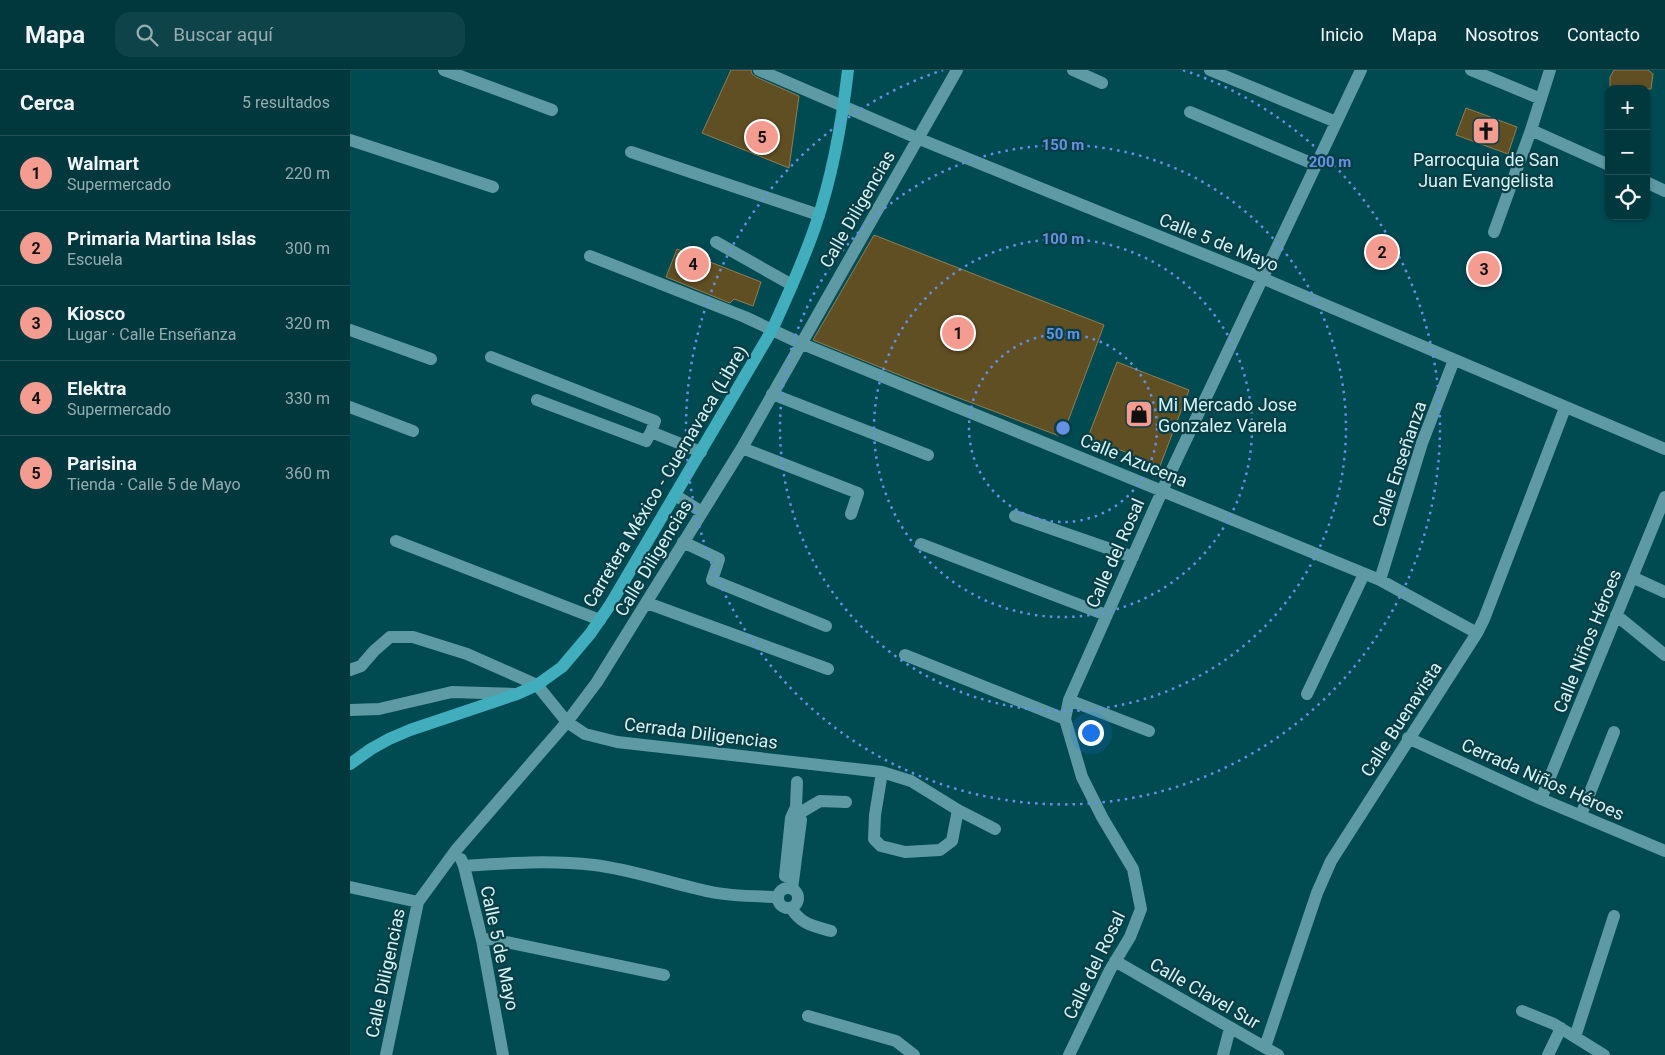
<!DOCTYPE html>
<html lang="es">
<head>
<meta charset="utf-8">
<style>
  :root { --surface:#00383e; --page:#0e4349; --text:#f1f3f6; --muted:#95acb0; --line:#225258; --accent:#f59c91 }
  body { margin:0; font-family:Roboto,sans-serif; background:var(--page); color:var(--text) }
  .controls { position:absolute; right:15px; top:15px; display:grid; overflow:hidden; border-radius:10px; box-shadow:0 1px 4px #0004 }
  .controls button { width:45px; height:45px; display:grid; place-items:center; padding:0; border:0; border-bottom:1px solid var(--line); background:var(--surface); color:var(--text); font:25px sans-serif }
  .you { position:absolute; left:740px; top:662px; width:18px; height:18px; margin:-12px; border:4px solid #fff; border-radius:50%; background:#1a73e8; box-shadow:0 0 0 8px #1a73e833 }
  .badge { display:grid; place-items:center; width:32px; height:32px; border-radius:50%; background:var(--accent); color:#111; font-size:16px; font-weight:700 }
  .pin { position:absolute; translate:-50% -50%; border:2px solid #fff; box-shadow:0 1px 5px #0006 }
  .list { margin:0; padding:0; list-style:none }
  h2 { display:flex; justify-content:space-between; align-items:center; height:65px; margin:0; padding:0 20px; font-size:21px }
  h2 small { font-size:16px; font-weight:400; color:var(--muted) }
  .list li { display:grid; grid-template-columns:32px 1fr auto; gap:15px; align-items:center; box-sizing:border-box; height:75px; padding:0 20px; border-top:1px solid var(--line) }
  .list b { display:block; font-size:19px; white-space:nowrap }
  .list p { margin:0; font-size:16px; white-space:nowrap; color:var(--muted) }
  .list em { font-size:16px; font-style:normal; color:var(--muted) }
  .icon { flex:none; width:28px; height:28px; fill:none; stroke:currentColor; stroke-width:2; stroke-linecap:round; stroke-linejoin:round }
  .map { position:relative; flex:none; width:1315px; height:985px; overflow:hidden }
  header { display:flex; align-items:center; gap:30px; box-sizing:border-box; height:70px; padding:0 25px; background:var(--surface); border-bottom:1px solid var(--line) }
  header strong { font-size:24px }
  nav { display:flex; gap:28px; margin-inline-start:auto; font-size:18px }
  .search { width:350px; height:45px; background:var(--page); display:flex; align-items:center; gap:12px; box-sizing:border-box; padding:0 18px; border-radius:15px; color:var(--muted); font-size:19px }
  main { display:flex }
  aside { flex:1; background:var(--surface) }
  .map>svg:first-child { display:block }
  .building { fill:#614f24; stroke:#907e52 }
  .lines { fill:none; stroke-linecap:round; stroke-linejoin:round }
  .minor { stroke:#5d9aa3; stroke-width:12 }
  .major { stroke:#41aebd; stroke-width:12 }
  .ring { fill:none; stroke:#6690e4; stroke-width:2.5; stroke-dasharray:2.5 5 }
  .labels { text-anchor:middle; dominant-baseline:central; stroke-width:4.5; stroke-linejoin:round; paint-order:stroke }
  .poi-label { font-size:18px; fill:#d4f3f7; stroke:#0a3e44 }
  .street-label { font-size:18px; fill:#d4f3f7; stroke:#0a3e44 }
  .centre { fill:#6690e4; stroke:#0a3e44; stroke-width:2.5 }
  .ring-label { font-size:15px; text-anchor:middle; font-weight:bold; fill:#6690e4; stroke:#0a3e44; stroke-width:4.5; stroke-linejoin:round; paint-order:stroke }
</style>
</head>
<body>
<header>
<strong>Mapa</strong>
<div class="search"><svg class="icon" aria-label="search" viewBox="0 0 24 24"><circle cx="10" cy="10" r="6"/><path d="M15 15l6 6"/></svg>Buscar aquí</div>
<nav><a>Inicio</a><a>Mapa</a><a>Nosotros</a><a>Contacto</a></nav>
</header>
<main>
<aside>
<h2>Cerca<small>5 resultados</small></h2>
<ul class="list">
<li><span class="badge">1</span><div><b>Walmart</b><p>Supermercado</p></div><em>220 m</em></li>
<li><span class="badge">2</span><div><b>Primaria Martina Islas</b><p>Escuela</p></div><em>300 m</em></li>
<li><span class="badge">3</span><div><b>Kiosco</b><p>Lugar · Calle Enseñanza</p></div><em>320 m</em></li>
<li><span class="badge">4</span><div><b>Elektra</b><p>Supermercado</p></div><em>330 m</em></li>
<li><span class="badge">5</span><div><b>Parisina</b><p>Tienda · Calle 5 de Mayo</p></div><em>360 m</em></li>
</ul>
</aside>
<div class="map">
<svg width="1315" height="985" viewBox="0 0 1315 985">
  <rect width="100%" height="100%" fill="#004a52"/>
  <path class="building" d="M381,0h20l1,4 4,3 43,19 -10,72 -87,-35z
    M1264,0h34l5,4 -2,15h-41v-12z
    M1116,38l51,19 -9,27 -52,-19z
    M524,165l230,90 -42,112 -148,-56 -101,-41z
    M327,179l84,33 -8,24 -19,-7 -4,4 -64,-26z
    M1125 199a9 9 0 1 1 18 0a9 9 0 1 1-18 0Z
    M767,292l72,28 -29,76 -72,-29z"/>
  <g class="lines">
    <path class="minor" d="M94,0l108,40
      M409,0l158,68 345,140 403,171
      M723,0l29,13
      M860,0l126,52
      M1121,0l70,29
      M840,42l126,53
      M1181,60l78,35
      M0,70l143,47
      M281,82l188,63
      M1296,112l19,9
      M1144,162l37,-102 19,-60
      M366,172l76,43
      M240,186l155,61 55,26 580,237 97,53
      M0,260l81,29
      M141,287l164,64 -4,11 50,20
      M422,324l156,61
      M187,330l109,41 5,-9
      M0,337l63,24
      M392,378l116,45 -7,21
      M325,425l27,17
      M665,446l118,41
      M46,471l204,79
      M333,472l36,17 -7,21 114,46
      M571,474l185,71
      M1282,507l33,15
      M1030,510l42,-137 32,-83
      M297,533l181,66
      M1266,545l49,40
      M555,585l160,64
      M0,600l11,-4 13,-15 16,-14h23l54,17 70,31 30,37 18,12 32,8 265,30 29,9 47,29 37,19
      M957,624l57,-120
      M719,630l80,31
      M0,640l29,-1 73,-17 63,2
      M1058,668l133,61 124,52
      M532,702l-7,43 -1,24 7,7 24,6 35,-2 12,-9 6,-31
      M1191,729l124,-302
      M1231,745l33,-83
      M443,747l27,-16 26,1
      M111,789l3,7 18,74 21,115
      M114,796c44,-3 86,-6 130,-1 35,4 69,16 104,24 26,7 52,7 79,8
      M435,806l6,-58 5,-11
      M0,817l68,15
      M428 828a10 10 0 1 1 20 0a10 10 0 1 1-20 0Z
      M442,819l9,-69 -5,-13 1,-25
      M441,838c11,17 22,18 40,23
      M132,870l10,-1 172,36
      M765,891l163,94
      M1172,941l32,13 50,31
      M458,946l88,25 18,14
      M1225,967l39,-121
      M915,977l52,-154 14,-32 146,-228 7,-14 81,-211
      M36,985l32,-153 38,-52 111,-128 30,-40 145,-234 215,-378
      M719,985l41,-85 20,-33 11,-28 -8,-40 -31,-52 -20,-40 -17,-58 4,-19 98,-220 194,-410
      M873,985l7,-27
      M1198,985l13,-27"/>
    <path class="major" d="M0,694l21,-15 18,-10 21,-9 107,-36 20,-9 25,-18 28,-33 20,-29 162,-275c16,-35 32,-70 44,-106 17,-50 26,-102 32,-154"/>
  </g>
  <g class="ring">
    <circle cx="713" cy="358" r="94"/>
    <circle cx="713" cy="358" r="189"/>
    <circle cx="713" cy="358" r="283"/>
    <path d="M833 0A377 377 0 1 1 593 0"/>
  </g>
  <defs>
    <g id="church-square" transform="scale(1.4375)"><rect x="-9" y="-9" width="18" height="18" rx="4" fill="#f59c91" stroke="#0a3e44"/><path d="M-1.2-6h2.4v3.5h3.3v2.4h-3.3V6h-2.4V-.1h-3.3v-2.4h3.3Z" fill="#111"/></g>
    <g id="shop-square" transform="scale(1.4375)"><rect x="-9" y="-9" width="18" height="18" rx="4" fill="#f59c91" stroke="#0a3e44"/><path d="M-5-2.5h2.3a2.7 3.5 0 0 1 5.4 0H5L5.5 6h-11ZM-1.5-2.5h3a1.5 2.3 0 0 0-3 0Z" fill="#111"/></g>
  </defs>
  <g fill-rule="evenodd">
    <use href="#church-square" x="1136" y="61"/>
    <use href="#shop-square" x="789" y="344"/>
  </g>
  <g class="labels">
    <g class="poi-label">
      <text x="1136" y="89">Parrocquia de San<tspan x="1136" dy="21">Juan Evangelista</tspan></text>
      <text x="808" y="334" text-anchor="start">Mi Mercado Jose<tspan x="808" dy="21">Gonzalez Varela</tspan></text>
    </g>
    <g class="street-label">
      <text transform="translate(507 139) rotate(-60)">Calle Diligencias</text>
      <text transform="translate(869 172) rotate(22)">Calle 5 de Mayo</text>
      <text transform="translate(784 390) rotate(22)">Calle Azucena</text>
      <text transform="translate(1049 394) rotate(-71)">Calle Enseñanza</text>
      <text transform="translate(315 406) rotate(-59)">Carretera México - Cuernavaca (Libre)</text>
      <text transform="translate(765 483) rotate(-66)">Calle del Rosal</text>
      <text transform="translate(303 488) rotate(-59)">Calle Diligencias</text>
      <text transform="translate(1237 571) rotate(-68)">Calle Niños Héroes</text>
      <text transform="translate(1051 649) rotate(-57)">Calle Buenavista</text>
      <text transform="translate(351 663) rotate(7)">Cerrada Diligencias</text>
      <text transform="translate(1193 709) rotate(24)">Cerrada Niños Héroes</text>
      <text transform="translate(150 878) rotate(78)">Calle 5 de Mayo</text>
      <text transform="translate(744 895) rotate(-64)">Calle del Rosal</text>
      <text transform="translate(35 903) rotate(-78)">Calle Diligencias</text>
      <text transform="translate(855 923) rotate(30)">Calle Clavel Sur</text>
    </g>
  </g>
  <circle cx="713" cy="358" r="8" class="centre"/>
  <g class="ring-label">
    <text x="713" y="80">150 m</text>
    <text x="980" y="97">200 m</text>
    <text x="713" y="174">100 m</text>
    <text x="713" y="269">50 m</text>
  </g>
</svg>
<div class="controls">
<button>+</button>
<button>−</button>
<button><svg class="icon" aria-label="locate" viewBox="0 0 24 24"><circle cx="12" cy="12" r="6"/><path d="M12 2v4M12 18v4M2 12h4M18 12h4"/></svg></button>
</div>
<div class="you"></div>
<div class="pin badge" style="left:608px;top:263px">1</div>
<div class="pin badge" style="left:1032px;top:182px">2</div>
<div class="pin badge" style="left:1134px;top:199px">3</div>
<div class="pin badge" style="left:343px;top:194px">4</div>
<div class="pin badge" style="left:412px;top:67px">5</div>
</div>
</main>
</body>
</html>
